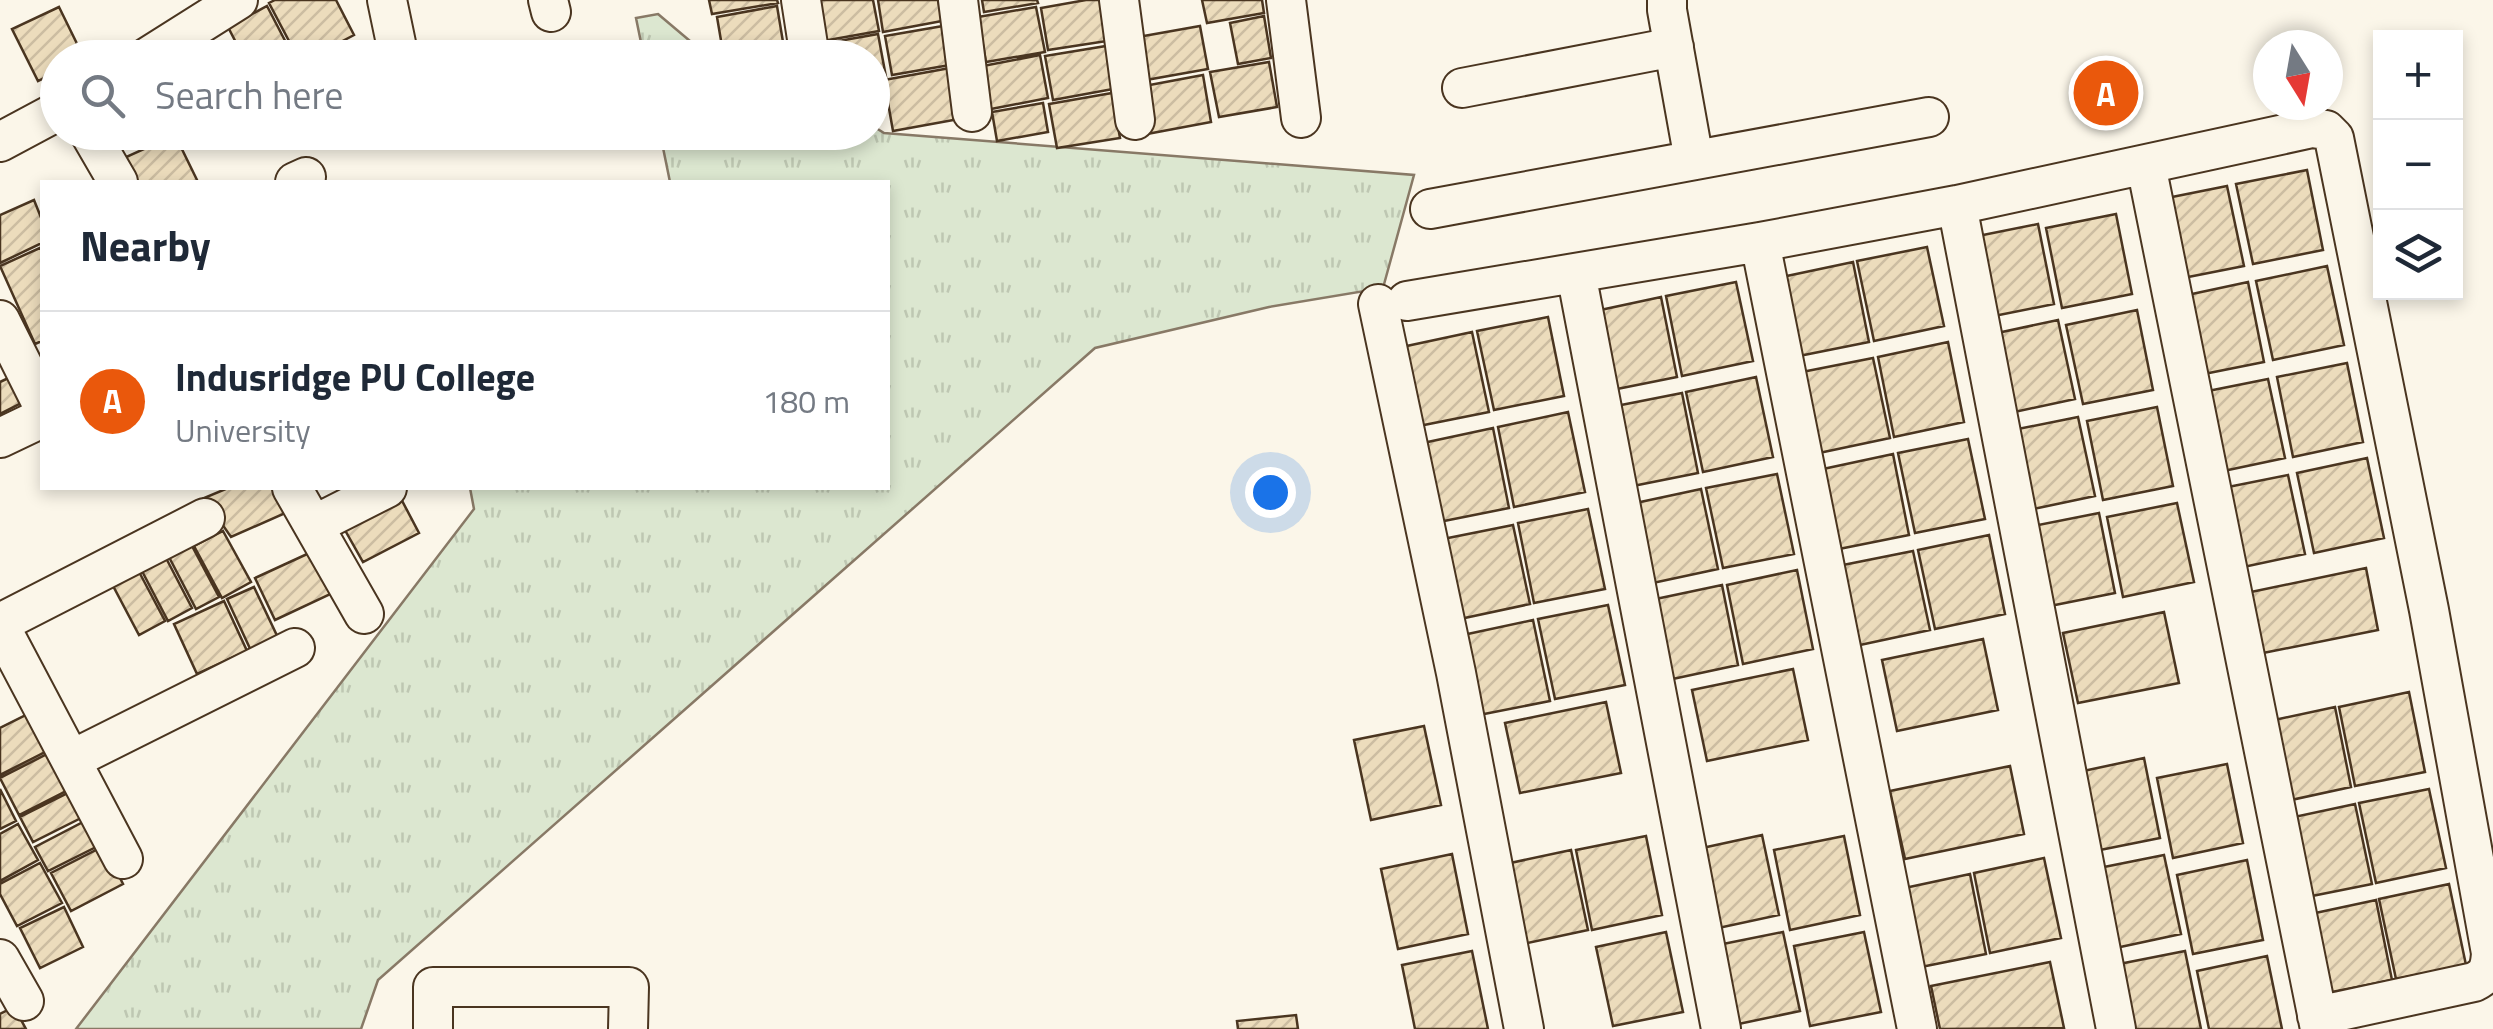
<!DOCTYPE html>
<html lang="en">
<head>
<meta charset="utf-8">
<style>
  :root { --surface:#fff; --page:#f6f6f7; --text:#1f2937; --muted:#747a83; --line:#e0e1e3; --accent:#ea580c }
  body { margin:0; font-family:"Titillium Web",sans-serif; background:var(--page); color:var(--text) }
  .controls { position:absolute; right:30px; top:30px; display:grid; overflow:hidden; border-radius:0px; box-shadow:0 5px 15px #0003 }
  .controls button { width:90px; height:90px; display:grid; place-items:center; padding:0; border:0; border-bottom:2px solid var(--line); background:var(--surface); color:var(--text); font:50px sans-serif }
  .compass { position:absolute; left:2253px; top:30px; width:90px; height:90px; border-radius:50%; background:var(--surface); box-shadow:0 5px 15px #0003; rotate:169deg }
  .you { position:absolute; left:1270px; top:492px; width:35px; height:35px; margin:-25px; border:8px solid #fff; border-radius:50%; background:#1a73e8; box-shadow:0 0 0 15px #1a73e833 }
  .badge { display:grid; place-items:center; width:65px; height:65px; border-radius:50%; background:var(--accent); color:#fff; font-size:32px; font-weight:700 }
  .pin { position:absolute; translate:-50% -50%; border:5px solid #fff; box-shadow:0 2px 10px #0006 }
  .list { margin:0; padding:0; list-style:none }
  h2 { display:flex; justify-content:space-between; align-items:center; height:130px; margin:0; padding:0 40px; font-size:42px }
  h2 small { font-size:32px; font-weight:400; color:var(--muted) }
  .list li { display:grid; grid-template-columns:65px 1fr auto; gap:30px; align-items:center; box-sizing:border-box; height:180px; padding:0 40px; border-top:2px solid var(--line) }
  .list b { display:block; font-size:38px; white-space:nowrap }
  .list p { margin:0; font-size:32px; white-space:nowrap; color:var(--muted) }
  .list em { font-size:32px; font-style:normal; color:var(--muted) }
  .icon { flex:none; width:55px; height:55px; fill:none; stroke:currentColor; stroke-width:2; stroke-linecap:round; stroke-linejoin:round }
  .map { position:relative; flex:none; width:2493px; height:1029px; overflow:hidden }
  .search { position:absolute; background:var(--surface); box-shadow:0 5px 15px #0003; left:40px; top:40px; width:850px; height:110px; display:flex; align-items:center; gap:25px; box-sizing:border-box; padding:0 35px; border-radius:55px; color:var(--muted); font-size:38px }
  .panel { position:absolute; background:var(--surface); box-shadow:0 5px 15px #0003; left:40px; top:180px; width:850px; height:310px; border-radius:0px }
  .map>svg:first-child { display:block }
  .grass { fill:url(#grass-tufts); stroke:#887966; stroke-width:2.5 }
  .building { fill:url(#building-hatch); stroke:#4a3520; stroke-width:2.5 }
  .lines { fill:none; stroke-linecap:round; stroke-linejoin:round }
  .minor-casing { stroke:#4a3520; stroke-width:42 }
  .minor { stroke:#fbf6e9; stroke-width:38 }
</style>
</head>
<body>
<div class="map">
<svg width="2493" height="1029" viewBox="0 0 2493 1029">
  <defs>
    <pattern id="grass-tufts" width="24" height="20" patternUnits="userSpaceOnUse" patternTransform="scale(2.5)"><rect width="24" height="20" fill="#dce7d0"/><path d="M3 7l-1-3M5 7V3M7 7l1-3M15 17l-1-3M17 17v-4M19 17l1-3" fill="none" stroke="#bec7b2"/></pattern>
    <pattern id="building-hatch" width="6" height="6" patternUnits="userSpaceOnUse" patternTransform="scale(2.5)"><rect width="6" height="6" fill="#ecdcbc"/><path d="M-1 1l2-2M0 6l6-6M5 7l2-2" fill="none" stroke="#ccbda1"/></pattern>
  </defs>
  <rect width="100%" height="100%" fill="#fbf6e9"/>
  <path class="grass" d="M658,14l51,43h-65l-8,-39z
    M873,126l11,7 530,42 -31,113 -114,19 -174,41 -717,632 -17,49h-285l398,-520 -4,-21h418v-306h-218l-10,-49 212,-1z"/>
  <path class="building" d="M275,0h61l18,35 -44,23h-12l-29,-55z
    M709,0h68l1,3 -66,11z
    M816,0h57l6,31 -56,10z
    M878,0h60l4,21 -59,11z
    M982,0h55l1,3 -54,9z
    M1086,0h14l7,41 -59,9 -7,-42z
    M1202,0h60l2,13 -57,10z
    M267,6l27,52h-50l-16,-31z
    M777,6l7,42 -60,10 -7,-41z
    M59,7l25,51h-26v13l-20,10 -26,-52z
    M1036,7l9,45 -59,10 -8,-45z
    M1264,16l7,42 -33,6 -8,-41z
    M943,26l7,39 -58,10 -7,-39z
    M1200,26l8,43 -62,11 -8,-43z
    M878,34l8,43 -14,2v-21h-48l-2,-14z
    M1106,46l7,43 -60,11 -8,-44z
    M1040,55l8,43 -57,11 -8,-43z
    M1269,62l8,45 -58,10 -9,-45z
    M950,68l9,51 -66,12 -9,-51z
    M1203,75l8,47 -64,12 -8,-47z
    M1112,93l8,45 -63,10 -8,-44z
    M1043,103l5,29 -51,9 -5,-29z
    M175,135l23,47h-60l-12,-25z
    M2307,170l16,80 -70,14 -17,-80z
    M2227,186l17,80 -71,14 -16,-80z
    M34,200l8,20v23l-42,20v-48z
    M2116,214l16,80 -70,14 -16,-80z
    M2038,224l16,80 -70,14 -16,-80z
    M42,247v94l-7,3 -35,-78z
    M1927,247l17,79 -70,15 -17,-80z
    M1853,262l16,80 -70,14 -17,-79z
    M2327,266l17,79 -71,15 -17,-79z
    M1736,282l17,79 -71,15 -16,-80z
    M2248,282l16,80 -70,14 -16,-79z
    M1661,297l16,80 -70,14 -16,-79z
    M2137,310l16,80 -70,14 -17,-79z
    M1548,317l16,79 -70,14 -17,-79z
    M2058,320l17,79 -70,15 -17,-79z
    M1472,332l17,80 -70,14 -17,-79z
    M1948,342l16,80 -70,15 -16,-80z
    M1873,358l17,80 -71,15 -17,-81z
    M2347,363l16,79 -70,15 -16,-80z
    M19,373l12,25 -31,16v-32z
    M1756,377l17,80 -70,15 -17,-80z
    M2268,379l17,79 -71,15 -16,-80z
    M1682,393l16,80 -70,14 -17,-80z
    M2157,407l16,79 -70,14 -16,-79z
    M1568,412l17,80 -71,15 -16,-80z
    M2078,417l17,79 -71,15 -16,-80z
    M1493,428l16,80 -70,14 -16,-79z
    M1968,439l17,80 -70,14 -17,-80z
    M1893,454l16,81 -70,14 -16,-80z
    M2367,458l17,80 -70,15 -17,-80z
    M1777,474l17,80 -71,14 -17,-80z
    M2288,475l17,79 -71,15 -16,-80z
    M228,488h47l15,23 -59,26 -27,-39z
    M1701,489l17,80 -70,15 -17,-80z
    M398,493l21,40 -56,29 -22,-39z
    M2177,503l17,79 -71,15 -16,-80z
    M1588,509l17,80 -71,14 -16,-80z
    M2099,513l16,80 -70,14 -17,-80z
    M1513,525l17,79 -70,15 -17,-80z
    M223,531l28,51 -29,16 -28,-52z
    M1989,535l16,79 -70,15 -17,-79z
    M192,546l27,51 -23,12 -27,-52z
    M318,549l19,42 -62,29 -20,-42z
    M1913,551l17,79 -70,15 -17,-80z
    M166,558l26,50 -24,13 -26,-50z
    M137,568l28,53 -26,14 -28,-53z
    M2366,568l12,62 -115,23 -12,-61z
    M1797,570l16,79 -70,15 -16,-79z
    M1722,585l16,80 -70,15 -17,-80z
    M254,587l26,55 -27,13 -26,-56z
    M224,601l23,50 -50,23 -23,-50z
    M1608,605l17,80 -70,14 -17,-80z
    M2164,612l15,71 -101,20 -15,-70z
    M1533,620l17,81 -71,14 -16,-80z
    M1983,639l15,71 -101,21 -15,-71z
    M1793,669l15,71 -101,21 -15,-71z
    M2409,692l16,80 -70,14 -16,-79z
    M1606,702l15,71 -101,20 -15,-70z
    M2335,707l16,80 -69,15 -17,-80z
    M30,713l19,37 -49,25v-47z
    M1424,726l17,79 -70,15 -17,-80z
    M53,751l19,37 -53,27 -19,-37z
    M2144,758l16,80 -70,14 -16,-79z
    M2227,764l16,79 -70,15 -16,-80z
    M2010,766l14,68 -119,25 -15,-68z
    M0,789l16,32 -16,8z
    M2429,789l17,79 -70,15 -17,-80z
    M74,790l13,25 -54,27 -13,-25z
    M2355,804l17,80 -70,14 -17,-79z
    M87,820l13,25 -52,26 -13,-24z
    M18,824l20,36 -38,21v-47z
    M1762,835l17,80 -70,15 -16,-80z
    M1646,836l16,79 -70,15 -16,-80z
    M1844,836l16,79 -70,15 -16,-80z
    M104,846l19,38 -52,27 -20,-38z
    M1571,850l17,80 -70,15 -17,-80z
    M1452,854l16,80 -70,15 -17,-80z
    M2164,855l17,79 -70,15 -17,-80z
    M2044,858l17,80 -71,15 -16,-80z
    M2247,860l16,80 -70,14 -16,-79z
    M40,863l22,40 -45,23 -17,-32v-10z
    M1970,874l16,80 -70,14 -16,-79z
    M2449,884l17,81 -70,14 -17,-80z
    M2376,900l16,80 -70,14 -16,-79z
    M64,907l19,40 -43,21 -20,-40z
    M1666,932l17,80 -70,14 -17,-79z
    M1783,932l17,79 -71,15 -16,-80z
    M1864,932l17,80 -71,14 -16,-80z
    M1472,951l16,78h-73l-13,-64z
    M2185,951l16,78h-74l-13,-64z
    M2267,956l15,73h-73l-12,-58z
    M2050,962l14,66 -124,1 -9,-43z
    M14,1007l12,22h-26v-15z
    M1296,1015l2,14h-60l-1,-8z"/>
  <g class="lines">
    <g class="minor-casing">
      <path id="minor" d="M387,0l10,48
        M548,0l3,12
        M801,0l9,58
        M958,0l14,112
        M1119,0l16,120
        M1286,0l15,118
        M1667,0v10l27,150
        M146,58l92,-58
        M1462,88l212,-41
        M89,132l29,50
        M0,142l58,-31
        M2146,165l174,864
        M295,182l11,-5
        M1957,205l159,824
        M1430,209l499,-92
        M1760,242l157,787
        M1576,273l145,756
        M1407,301l353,-59 197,-37 355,-77 14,2 8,8 95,472 62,343c-1,15 -3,22 -17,29l-157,34
        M1378,304l78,369 68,356
        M0,320l42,84
        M0,438l42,-20
        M292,488l72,126
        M314,525l73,-37
        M0,623l205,-105
        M0,626l123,233
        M71,760l224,-112
        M0,959l24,42
        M433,1029v-42h196l-1,42"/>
    </g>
    <use href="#minor" class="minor"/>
  </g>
</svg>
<div class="controls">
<button>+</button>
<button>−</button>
<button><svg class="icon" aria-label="layers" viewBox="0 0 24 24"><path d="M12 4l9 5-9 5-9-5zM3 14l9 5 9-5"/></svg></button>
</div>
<svg class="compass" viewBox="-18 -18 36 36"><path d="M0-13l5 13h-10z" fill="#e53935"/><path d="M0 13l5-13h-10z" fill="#747a83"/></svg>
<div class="you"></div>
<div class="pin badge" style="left:2106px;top:93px">A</div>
<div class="search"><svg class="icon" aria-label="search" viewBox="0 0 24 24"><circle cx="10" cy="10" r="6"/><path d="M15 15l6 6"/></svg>Search here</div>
<section class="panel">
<h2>Nearby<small></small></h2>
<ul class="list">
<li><span class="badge">A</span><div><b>Indusridge PU College</b><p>University</p></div><em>180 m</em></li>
</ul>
</section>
</div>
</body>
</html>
